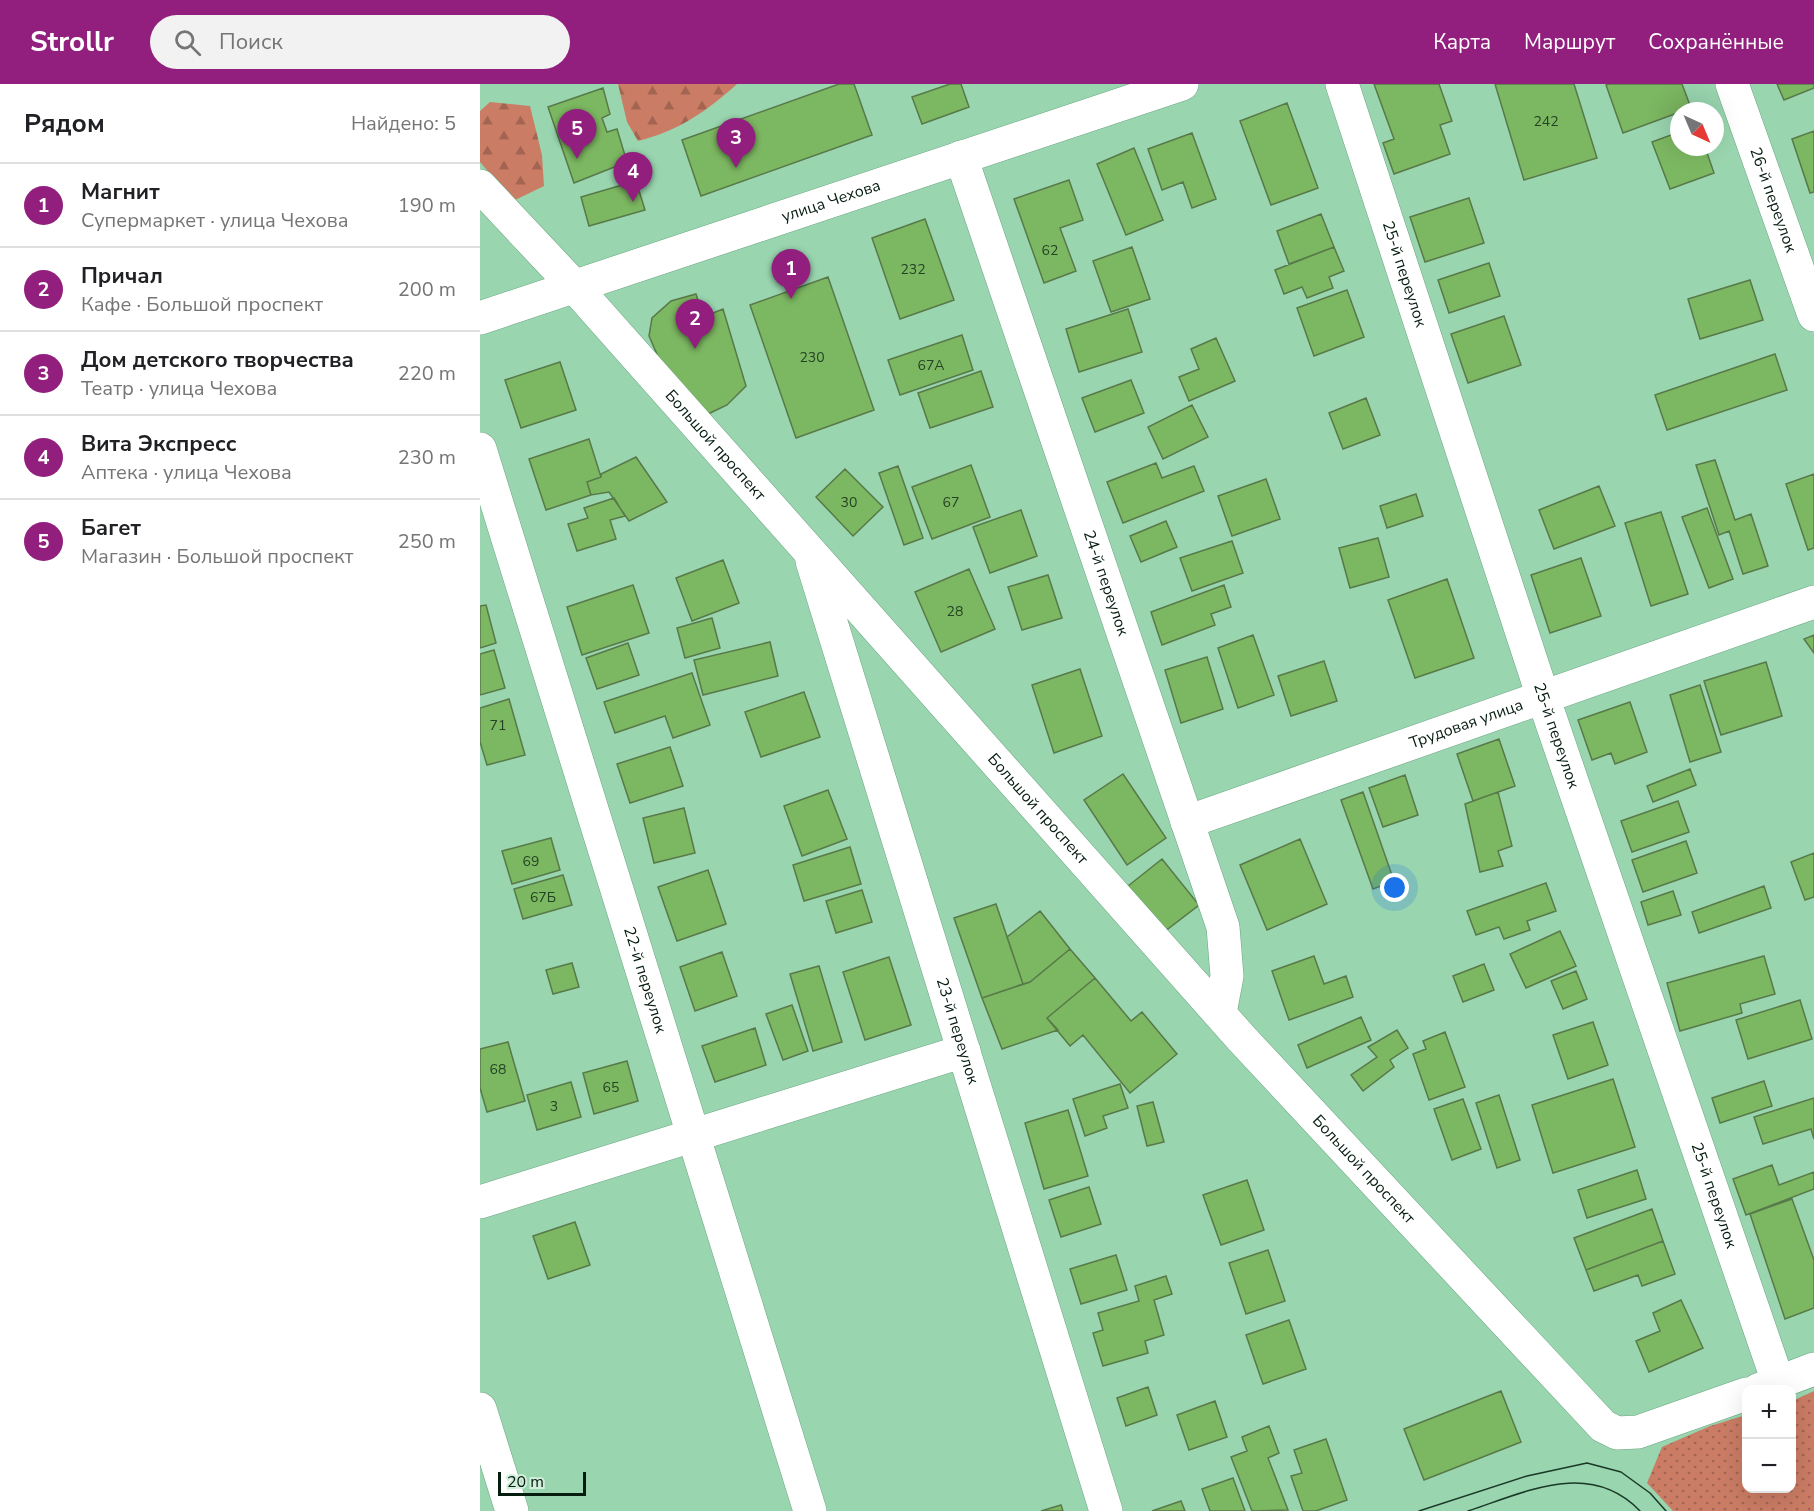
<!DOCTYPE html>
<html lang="ru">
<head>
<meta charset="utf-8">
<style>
  :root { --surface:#fff; --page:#f2f2f2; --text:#202124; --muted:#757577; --line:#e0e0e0; --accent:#921f7e }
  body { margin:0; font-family:"Nunito Sans",sans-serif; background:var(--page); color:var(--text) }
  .controls { position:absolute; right:18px; bottom:18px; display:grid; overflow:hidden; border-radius:12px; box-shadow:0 6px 24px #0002 }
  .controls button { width:54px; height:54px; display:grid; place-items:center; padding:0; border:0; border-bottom:2px solid var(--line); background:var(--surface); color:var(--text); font:30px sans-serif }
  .compass { position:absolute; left:1190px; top:18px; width:54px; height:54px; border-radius:50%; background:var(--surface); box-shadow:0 6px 24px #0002; rotate:136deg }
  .scale { position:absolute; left:18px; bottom:15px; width:88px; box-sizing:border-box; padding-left:6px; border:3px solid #051c0f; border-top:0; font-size:16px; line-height:21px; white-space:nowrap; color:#051c0f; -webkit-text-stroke:4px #d0eeda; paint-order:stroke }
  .you { position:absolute; left:915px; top:804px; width:21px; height:21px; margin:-15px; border:4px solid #fff; border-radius:50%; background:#1a73e8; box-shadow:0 0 0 9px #1a73e833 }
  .badge { display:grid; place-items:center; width:39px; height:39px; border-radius:50%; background:var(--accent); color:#fff; font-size:20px; font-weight:700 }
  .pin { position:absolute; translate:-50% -50px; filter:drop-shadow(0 2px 3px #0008) }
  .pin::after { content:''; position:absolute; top:32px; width:21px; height:18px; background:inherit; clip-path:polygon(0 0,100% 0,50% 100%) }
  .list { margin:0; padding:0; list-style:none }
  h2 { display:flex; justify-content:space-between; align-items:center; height:78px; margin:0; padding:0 24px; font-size:26px }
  h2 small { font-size:20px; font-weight:400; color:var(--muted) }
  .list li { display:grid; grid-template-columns:39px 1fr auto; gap:18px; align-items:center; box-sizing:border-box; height:84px; padding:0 24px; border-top:2px solid var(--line) }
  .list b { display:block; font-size:22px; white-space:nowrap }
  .list p { margin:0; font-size:20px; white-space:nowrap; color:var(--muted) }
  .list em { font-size:20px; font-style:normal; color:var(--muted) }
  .icon { flex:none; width:33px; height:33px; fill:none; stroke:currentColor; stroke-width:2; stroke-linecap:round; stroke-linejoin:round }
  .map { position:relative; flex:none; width:1334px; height:1427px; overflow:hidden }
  header { display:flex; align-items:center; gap:36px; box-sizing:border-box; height:84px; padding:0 30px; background:var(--accent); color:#fff }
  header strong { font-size:28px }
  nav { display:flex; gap:33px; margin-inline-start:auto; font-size:21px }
  .search { width:420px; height:54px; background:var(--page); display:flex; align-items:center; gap:15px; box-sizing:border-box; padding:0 21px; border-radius:33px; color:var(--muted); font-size:22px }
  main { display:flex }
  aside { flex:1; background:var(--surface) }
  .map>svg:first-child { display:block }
  .grass { fill:url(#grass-dots) }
  .forest { fill:url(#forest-firs) }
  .building { fill:#7cb761; stroke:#587949; stroke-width:1.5 }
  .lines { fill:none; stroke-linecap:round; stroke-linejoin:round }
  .minor-casing { stroke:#6ba682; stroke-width:34 }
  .tertiary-casing { stroke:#6ba682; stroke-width:34 }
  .secondary-casing { stroke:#6ba682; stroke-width:34 }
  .minor { stroke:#fff; stroke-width:33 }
  .tertiary { stroke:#fff; stroke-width:33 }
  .secondary { stroke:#fff; stroke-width:33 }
  .tram { stroke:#1b3827; stroke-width:1.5 }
  .labels { text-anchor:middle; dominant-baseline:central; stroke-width:5; stroke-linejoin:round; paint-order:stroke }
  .number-label { font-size:14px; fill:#234324 }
  .street-label { font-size:16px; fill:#051c0f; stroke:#d0eeda }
</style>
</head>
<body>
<header>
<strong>Strollr</strong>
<div class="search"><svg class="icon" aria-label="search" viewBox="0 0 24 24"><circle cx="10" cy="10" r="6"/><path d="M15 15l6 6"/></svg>Поиск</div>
<nav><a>Карта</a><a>Маршрут</a><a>Сохранённые</a></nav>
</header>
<main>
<aside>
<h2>Рядом<small>Найдено: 5</small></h2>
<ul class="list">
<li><span class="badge">1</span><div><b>Магнит</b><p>Супермаркет · улица Чехова</p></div><em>190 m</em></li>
<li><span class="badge">2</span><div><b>Причал</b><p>Кафе · Большой проспект</p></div><em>200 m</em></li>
<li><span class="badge">3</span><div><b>Дом детского творчества</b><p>Театр · улица Чехова</p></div><em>220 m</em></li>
<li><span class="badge">4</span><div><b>Вита Экспресс</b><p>Аптека · улица Чехова</p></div><em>230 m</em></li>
<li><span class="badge">5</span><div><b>Багет</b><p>Магазин · Большой проспект</p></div><em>250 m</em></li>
</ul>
</aside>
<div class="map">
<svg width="1334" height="1427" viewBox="0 0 1334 1427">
  <defs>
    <pattern id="grass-dots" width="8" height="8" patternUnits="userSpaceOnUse" patternTransform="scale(1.5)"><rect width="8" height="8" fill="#cb7c65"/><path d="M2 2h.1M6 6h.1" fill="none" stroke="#a36552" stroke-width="1.8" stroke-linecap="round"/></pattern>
    <pattern id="forest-firs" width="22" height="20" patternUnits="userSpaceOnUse" patternTransform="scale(1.5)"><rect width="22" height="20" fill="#cb7c65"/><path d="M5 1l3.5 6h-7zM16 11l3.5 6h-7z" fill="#a36552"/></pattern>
  </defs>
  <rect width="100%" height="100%" fill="#99d5af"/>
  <path class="grass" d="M1334,1307v120h-141l-26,-28 15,-36 48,-21 36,-11v73h46v-87z"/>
  <path class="forest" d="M138,0h119c-31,28 -59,47 -99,57l-11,-19z
    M10,18l40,4 12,49 2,31 -31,15 -33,-39v-51z"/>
  <path class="building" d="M359,0h15l18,51 -171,61 -19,-56z
    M470,0h11l8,23 -47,17 -10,-27z
    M894,0h65l13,37 -12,4 10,29 -56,20 -11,-31 11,-4z
    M1015,0h79l23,74 -73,22z
    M1129,0h73l9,24 -68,25 -17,-48z
    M1297,0h37v4l-30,12z
    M123,4l7,26 -8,4 5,14 10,-3 10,33 -53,21 -26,-76z
    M807,19l31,85 -47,17 -31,-84z
    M1334,47v61l-4,1 -18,-54z
    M1199,48v15h26l9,26 -44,16 -18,-47z
    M712,49l24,66 -24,9 -9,-26 -21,8 -14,-41z
    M654,64l29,72 -37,15 -29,-71z
    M589,96l14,40 -23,8 16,43 -32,12 -30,-84z
    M156,97l9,29 -56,16 -8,-29z
    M989,114l15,45 -59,19 -15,-45z
    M841,130l13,33 -45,17 -12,-33z
    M445,135l29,81 -54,19 -28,-81z
    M652,163l18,52 -39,13 -18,-51z
    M854,163l10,24 -15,6 4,11 -26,10 -5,-11 -18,7 -9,-24z
    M1009,179l11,33 -51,17 -11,-33z
    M348,193l46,133 -78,28 -46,-133z
    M1270,196l13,40 -63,19 -12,-40z
    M867,206l17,47 -50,19 -17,-48z
    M216,210l7,23 20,-8 23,77 -19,19 -21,10 -46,-54 -11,-25 3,-18 19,-17z
    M648,225l14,43 -63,20 -13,-43z
    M1024,232l17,49 -53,18 -17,-49z
    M482,251l11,35 -73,25 -12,-35z
    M736,254l19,43 -46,20 -10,-24 20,-8 -8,-20z
    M1295,270l12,36 -120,40 -12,-35z
    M80,278l16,48 -55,18 -16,-48z
    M501,287l12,36 -63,21 -12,-35z
    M651,296l13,33 -49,19 -13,-34z
    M886,314l14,37 -37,14 -14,-36z
    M712,321l16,32 -45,22 -15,-32z
    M109,355l12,38 -14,5 4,13 -45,15 -17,-51z
    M156,373l31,45 -38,19 -20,-29 -18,3 -4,-13 14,-5v-3z
    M1235,376l20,60 16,-6 17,52 -25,8 -14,-43 -10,4 -23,-70z
    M676,379l6,15 32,-12 10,25 -81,32 -16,-41z
    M491,381l19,52 -58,22 -20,-52z
    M418,382l25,72 -19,7 -25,-72z
    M365,385l38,38 -30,29 -37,-39z
    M1334,390v74l-6,2 -22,-66z
    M786,395l14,40 -48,17 -14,-40z
    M1119,402l16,40 -61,23 -15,-39z
    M936,410l7,22 -36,12 -7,-22z
    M134,414l11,18 -15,4 6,19 -39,12 -9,-27 20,-6 -4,-10z
    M1227,424l26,71 -24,9 -27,-71z
    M541,426l16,46 -47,17 -17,-46z
    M1181,428l27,82 -37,12 -26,-83z
    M686,437l11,26 -36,15 -11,-26z
    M898,454l11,39 -39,11 -11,-40z
    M752,457l11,32 -51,18 -12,-33z
    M1101,474l20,58 -51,17 -19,-58z
    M243,476l16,43 -47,18 -16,-43z
    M489,485l26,60 -54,23 -26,-60z
    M568,491l14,43 -40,12 -14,-43z
    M967,495l27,79 -59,20 -27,-78z
    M153,501l16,48 -67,22 -15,-48z
    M744,501l7,22 -20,7 4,11 -53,20 -11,-33z
    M6,521l10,38 -16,5v-42z
    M232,534l8,30 -35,10 -8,-30z
    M773,551l21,60 -36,13 -20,-60z
    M1334,551v18l-10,-14z
    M290,558l8,34 -75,19 -9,-35z
    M148,559l11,32 -42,14 -11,-31z
    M14,566l11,38 -25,7v-41z
    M727,573l16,52 -42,14 -16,-53z
    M844,577l13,40 -46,15 -13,-40z
    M1286,578l16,54 -61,19 -17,-54z
    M600,585l22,67 -48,17 -22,-68z
    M212,589l18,52 -37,13 -8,-22 -50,17 -11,-31z
    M1220,601l21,67 -31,10 -20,-67z
    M324,608l16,45 -59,20 -16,-45z
    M29,615l16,56 -38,10 -7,-23v-34z
    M1150,618l17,50 -32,12 -4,-11 -19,7 -14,-40z
    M1019,655l16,47 -42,15 -16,-47z
    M190,663l13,39 -53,17 -13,-39z
    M1210,685l6,16 -43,17 -6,-16z
    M643,690l43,64 -39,27 -43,-65z
    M925,691l13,40 -35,12 -14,-39z
    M348,706l19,49 -45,17 -18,-50z
    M883,708l31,89 -21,8 -32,-89z
    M1018,708l14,54 -14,5 5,15 -23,6 -15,-68z
    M1198,717l11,31 -57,20 -11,-31z
    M204,724l11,45 -41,10 -11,-45z
    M71,754l9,32 -48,14 -10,-33z
    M820,755l27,65 -60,26 -27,-65z
    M1206,757l11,32 -54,19 -11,-32z
    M370,763l11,37 -57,17 -11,-36z
    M1334,769v44l-9,3 -14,-38z
    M682,775l37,46 -35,27 -36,-46z
    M228,786l18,54 -49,17 -19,-54z
    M83,791l9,30 -49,14 -9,-30z
    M1066,799l10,28 -29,10 3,9 -26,9 -5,-12 -23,8 -9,-24z
    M1284,802l7,22 -72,25 -7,-21z
    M382,806l10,32 -36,11 -10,-32z
    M1193,807l8,24 -33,10 -7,-23z
    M516,820l27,80 -41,14 -28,-80z
    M560,827l30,38 -40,33 -7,2 -16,-47z
    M1080,847l16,35 -50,22 -16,-34z
    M590,865l25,29 -48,40 11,12 -56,19 -20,-51 48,-16z
    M242,868l15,44 -42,15 -15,-44z
    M834,872l10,28 22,-8 7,21 -64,23 -17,-49z
    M1284,872l11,38 -35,10 2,9 -62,18 -13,-48z
    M409,873l22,68 -46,15 -22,-68z
    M92,879l7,24 -26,7 -7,-24z
    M1004,880l10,26 -31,12 -10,-26z
    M339,882l23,76 -29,9 -23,-77z
    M1096,887l11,28 -24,10 -12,-28z
    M615,894l36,43 11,-9 35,42 -47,39 -47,-58 -13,11 -23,-28z
    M1320,916l12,39 -64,20 -12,-39z
    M312,921l16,46 -25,9 -17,-46z
    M881,933l10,23 -64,28 -9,-23z
    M1113,938l15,43 -40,14 -15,-44z
    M275,944l11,37 -51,17 -13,-36z
    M917,946l11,18 -18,12 4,7 -31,24 -12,-16 26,-18 -9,-10z
    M965,948l20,55 -36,13 -16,-46 13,-5 -3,-8z
    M28,958l17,59 -38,11 -7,-24v-39z
    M147,977l11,40 -44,13 -11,-41z
    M1133,995l22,68 -82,26 -21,-68z
    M1284,997l8,25 -52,17 -8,-25z
    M91,998l10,35 -44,13 -10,-35z
    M640,1000l8,24 -25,8 4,12 -22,8 -12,-37z
    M1019,1011l21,65 -23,8 -21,-65z
    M1334,1014v41l-3,-10 -48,15 -9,-27z
    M983,1015l18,50 -29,11 -18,-51z
    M673,1018l11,40 -17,4 -10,-40z
    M588,1026l20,66 -44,13 -19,-66z
    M1292,1081l7,20 35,-13v17l-68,26 -13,-36z
    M1157,1086l9,29 -59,19 -9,-28z
    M767,1096l17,50 -43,15 -18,-50z
    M609,1103l12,37 -40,13 -12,-37z
    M1312,1115l22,61v48l-29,11 -35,-105z
    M1172,1125l11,32 -77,29 -12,-32z
    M95,1138l15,43 -42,14 -15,-43z
    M1183,1157l12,33 -33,12 -4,-11 -44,16 -8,-21z
    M788,1166l17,51 -39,13 -17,-51z
    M636,1171l11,35 -46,14 -11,-35z
    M686,1192l6,18 -18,6 10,35 -19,6 3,12 -45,13 -10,-33 10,-3 -5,-17 41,-12 -4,-15z
    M1201,1216l22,48 -54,24 -13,-31 24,-10 -7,-18z
    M809,1236l17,49 -43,15 -17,-49z
    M668,1303l9,28 -31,11 -9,-28z
    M1021,1307l20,51 -97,38 -20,-51z
    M735,1317l12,36 -38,13 -12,-35z
    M789,1342l10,27 -11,5 20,52 -36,1 -21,-54 16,-6 -5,-14z
    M846,1355l21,61 -31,11h-13l-12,-35 11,-3 -8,-23z
    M753,1394l12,33h-35l-8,-22z
    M701,1417l4,10h-33z
    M581,1421l2,6h-22z"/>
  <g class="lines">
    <g class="minor-casing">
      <g id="minor">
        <path id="s1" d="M862,0l201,613 235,685"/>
        <path id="s2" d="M1252,0l82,231"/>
        <path id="s3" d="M481,73l262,770 4,49 -7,37"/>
        <path id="s4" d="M94,202l668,753 361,387 14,7 21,-1 108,-38"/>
        <path id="s5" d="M0,365l330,1062"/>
        <path id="s6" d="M332,477l294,950"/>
        <path id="s7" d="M707,738l627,-220"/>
        <path d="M0,1118l484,-151"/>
        <path d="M1278,1306l56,-21"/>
        <path d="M0,1325l32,102"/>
      </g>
    </g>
    <g class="tertiary-casing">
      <path id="tertiary" d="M0,102l94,100"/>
    </g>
    <g class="secondary-casing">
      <g id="secondary">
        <path id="s8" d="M0,234l702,-234"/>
      </g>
    </g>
    <use href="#minor" class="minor"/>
    <use href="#tertiary" class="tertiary"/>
    <use href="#secondary" class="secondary"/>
    <path class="tram" d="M939,1427l108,-35 60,-13 34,9 29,21 16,18
      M988,1427c58,-19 122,-52 172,0"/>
  </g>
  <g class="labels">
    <g class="number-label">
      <text x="1066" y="37">242</text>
      <text x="570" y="166">62</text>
      <text x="433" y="185">232</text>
      <text x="332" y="273">230</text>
      <text x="451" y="281">67А</text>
      <text x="369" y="418">30</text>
      <text x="471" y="418">67</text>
      <text x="475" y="527">28</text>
      <text x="18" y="641">71</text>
      <text x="51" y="777">69</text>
      <text x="63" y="813">67Б</text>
      <text x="18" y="985">68</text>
      <text x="131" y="1003">65</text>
      <text x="74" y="1022">3</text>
    </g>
    <g class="street-label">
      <text stroke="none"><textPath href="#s2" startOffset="123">26-й переулок</textPath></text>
      <text stroke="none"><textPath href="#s8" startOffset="370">улица Чехова</textPath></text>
      <text stroke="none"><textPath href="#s1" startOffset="200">25-й переулок</textPath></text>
      <text stroke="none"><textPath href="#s4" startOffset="213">Большой проспект</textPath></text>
      <text stroke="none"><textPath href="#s3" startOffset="450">24-й переулок</textPath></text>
      <text stroke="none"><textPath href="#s7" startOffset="296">Трудовая улица</textPath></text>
      <text stroke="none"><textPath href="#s1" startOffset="686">25-й переулок</textPath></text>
      <text stroke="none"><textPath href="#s4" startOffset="699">Большой проспект</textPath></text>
      <text stroke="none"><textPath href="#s5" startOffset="556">22-й переулок</textPath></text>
      <text stroke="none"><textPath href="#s6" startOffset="492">23-й переулок</textPath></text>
      <text stroke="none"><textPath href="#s4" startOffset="1185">Большой проспект</textPath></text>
      <text stroke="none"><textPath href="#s1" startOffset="1172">25-й переулок</textPath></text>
    </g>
  </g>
</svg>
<div class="controls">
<button>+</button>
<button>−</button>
</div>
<svg class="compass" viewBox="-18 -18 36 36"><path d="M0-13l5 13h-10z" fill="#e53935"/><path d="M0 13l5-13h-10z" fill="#757577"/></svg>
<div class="scale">20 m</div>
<div class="you"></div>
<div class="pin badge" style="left:311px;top:215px">1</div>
<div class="pin badge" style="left:215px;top:265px">2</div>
<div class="pin badge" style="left:256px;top:84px">3</div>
<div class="pin badge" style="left:153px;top:118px">4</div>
<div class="pin badge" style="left:97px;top:75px">5</div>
</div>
</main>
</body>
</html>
